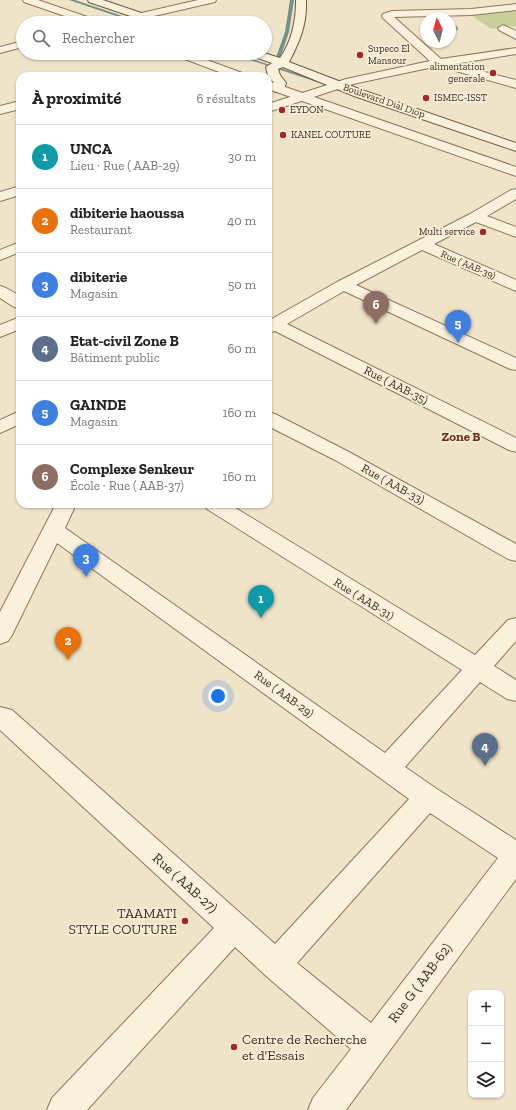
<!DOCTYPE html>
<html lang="fr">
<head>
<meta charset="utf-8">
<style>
  :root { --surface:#fff; --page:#f2f2f2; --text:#222; --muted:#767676; --line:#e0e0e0; --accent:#d93025 }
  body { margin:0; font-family:"Zilla Slab",serif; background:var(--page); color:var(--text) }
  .controls { position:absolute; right:12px; bottom:12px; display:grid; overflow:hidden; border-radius:8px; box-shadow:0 1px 3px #0004 }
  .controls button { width:36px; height:36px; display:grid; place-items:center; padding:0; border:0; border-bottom:1px solid var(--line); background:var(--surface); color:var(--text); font:20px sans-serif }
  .compass { position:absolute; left:420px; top:12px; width:36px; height:36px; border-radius:50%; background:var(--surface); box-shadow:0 1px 3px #0004; rotate:354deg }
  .you { position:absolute; left:218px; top:696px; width:14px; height:14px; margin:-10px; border:3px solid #fff; border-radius:50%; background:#1a73e8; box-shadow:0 0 0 6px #1a73e833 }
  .badge { display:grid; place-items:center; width:26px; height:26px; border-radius:50%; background:var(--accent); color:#fff; font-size:13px; font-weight:700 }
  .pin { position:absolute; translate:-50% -33px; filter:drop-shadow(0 1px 2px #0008) }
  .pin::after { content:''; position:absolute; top:21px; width:14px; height:12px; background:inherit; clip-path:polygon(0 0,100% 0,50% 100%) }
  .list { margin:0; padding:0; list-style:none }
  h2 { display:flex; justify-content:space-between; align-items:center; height:52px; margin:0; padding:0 16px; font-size:17px }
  h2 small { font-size:13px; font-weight:400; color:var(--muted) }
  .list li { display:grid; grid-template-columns:26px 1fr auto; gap:12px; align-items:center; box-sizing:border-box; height:64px; padding:0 16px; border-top:1px solid var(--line) }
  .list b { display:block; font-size:15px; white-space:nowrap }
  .list p { margin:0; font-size:13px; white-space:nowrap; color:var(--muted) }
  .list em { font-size:13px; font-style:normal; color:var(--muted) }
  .icon { flex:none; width:22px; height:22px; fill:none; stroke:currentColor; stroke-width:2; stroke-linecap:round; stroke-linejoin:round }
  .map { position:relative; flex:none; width:516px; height:1110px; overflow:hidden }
  .search { position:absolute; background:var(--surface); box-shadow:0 1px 3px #0004; left:16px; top:16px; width:256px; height:44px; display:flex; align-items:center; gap:10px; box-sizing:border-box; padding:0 14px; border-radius:22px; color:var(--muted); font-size:15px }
  .panel { position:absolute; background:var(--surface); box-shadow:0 1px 3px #0004; left:16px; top:72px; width:256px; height:436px; border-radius:12px }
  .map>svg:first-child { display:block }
  .green { fill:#c9cf9b }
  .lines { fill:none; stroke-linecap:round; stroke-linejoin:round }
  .stream { fill:#6f938a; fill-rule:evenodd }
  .minor-casing { stroke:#8d765c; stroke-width:2 }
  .tertiary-casing { stroke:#8d765c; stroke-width:2 }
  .secondary-casing { stroke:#6f573f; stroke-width:2 }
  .minor { fill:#faf1dc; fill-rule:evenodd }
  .tertiary { fill:#faf1dc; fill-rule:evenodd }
  .secondary { fill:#faf1dc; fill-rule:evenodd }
  .poi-dot { fill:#9e2a2b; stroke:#f7eed8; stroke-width:1.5 }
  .labels { text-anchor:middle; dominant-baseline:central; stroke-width:3.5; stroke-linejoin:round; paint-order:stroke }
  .far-poi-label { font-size:10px; fill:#3d2e20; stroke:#f7eed8; text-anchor:start }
  .far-street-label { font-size:10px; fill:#3d2e20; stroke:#f7eed8 }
  .street-label { font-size:12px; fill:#3d2e20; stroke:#f7eed8 }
  .neighbourhood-label { font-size:13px; font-weight:bold; fill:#6b2e1e; stroke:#f7eed8 }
  .near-street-label { font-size:14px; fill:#3d2e20; stroke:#f7eed8 }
  .near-poi-label { font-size:14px; fill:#3d2e20; stroke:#f7eed8; text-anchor:end }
</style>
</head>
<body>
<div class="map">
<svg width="516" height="1110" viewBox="0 0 516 1110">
  <rect width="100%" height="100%" fill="#f0e4c8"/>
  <path class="green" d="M516,10v16l-25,3 -20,-14z"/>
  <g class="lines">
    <path class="stream" d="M69,0h6l68,23h-6z
      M290,0h4l-5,32 -12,35 61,20v2l-109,-36h6l38,13 12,-34z"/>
    <g class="minor-casing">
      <path id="minor" d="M198,0h18l-1,2 -74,17 -5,-3 1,-2z
        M516,4v6l-45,5 -77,2 47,42 75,-11v6l-62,10 62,16v8l-78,-22 -85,18 -85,28v-8l78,-25 84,-18 -47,-43 -1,-2 1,-2 9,-3 79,-2z
        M503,25l13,6v8l-17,-9 -1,-2z
        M450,26l6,1 1,2 -7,4z
        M23,41v6l-23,6v-6z
        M20,101v8l-20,5v-8z
        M20,186v9l-20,6v-9z
        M516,189v10l-29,17 29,11v10l-40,-15 -42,22 82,36v11l-94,-41 -66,35 160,73v12l-6,-1 -166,-78 -57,33 229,114v14l-7,-2 -234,-119 -7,2v-12l69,-39 133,-68 41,-24z
        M20,242v10l-20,8v-10z
        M0,286l6,2 14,8v12l-6,-1 -14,-9z
        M20,317v12l-20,8v-12z
        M20,411v13l-20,9v-13z
        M268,412l7,2 74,38 167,92v17l-8,-2 -173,-99 -67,-34z
        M56,504h20l-11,24 320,225 77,-83 -255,-161 -3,-5h25l246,151 33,-35 8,-2v23l-22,25 22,14v21l-9,-2 -27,-17 -75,85 32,22 79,51v39l-170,231h-38l5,-12 38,-49 -86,-74 -30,-28 -148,163h-40l5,-12 162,-170 -214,-198v-23l12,3 263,234 134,-145 -352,-256 -45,92 -4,6 -8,3v-32zM430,813l68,45 -127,165 -74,-60z"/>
    </g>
    <g class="tertiary-casing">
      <path id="tertiary" d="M23,0h15l61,21 1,2h-15l-61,-21z
        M172,53h16l57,21 2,2h-17l-56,-21z
        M268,81l248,86v9l-248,-87z"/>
    </g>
    <g class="secondary-casing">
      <path id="secondary" d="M88,0h15l62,21 1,2h-15l-62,-21z
        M296,0h10c1,24 -6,41 -17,62l73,28 154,53v8l-162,-55 -71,-29 -5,2 2,6 6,8 -3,9h-8l-2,-3 1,-6 -6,-7 -2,-9 6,-4 -23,-8 -2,-2h17l16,5c12,-17 16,-37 16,-58z"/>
    </g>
    <use href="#minor" class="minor"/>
    <use href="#tertiary" class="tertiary"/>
    <use href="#secondary" class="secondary"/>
  </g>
  <g class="poi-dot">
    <circle cx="360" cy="55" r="4"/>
    <circle cx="493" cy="73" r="4"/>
    <circle cx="426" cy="98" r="4"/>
    <circle cx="282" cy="110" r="4"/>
    <circle cx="283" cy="135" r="4"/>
    <circle cx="483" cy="232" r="4"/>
    <circle cx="185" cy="921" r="4"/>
    <circle cx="234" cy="1047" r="4"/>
  </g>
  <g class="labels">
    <g class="far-poi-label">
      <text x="368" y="49">Supeco El<tspan x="368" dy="12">Mansour</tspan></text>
      <text x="485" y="67" text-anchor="end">alimentation<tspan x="485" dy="12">generale</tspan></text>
      <text x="434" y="98">ISMEC-ISST</text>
      <text x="290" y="110">EYDON</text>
      <text x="291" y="135">KANEL COUTURE</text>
      <text x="475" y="232" text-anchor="end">Multi service</text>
    </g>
    <g class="far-street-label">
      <text transform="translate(384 101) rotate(19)">Boulevard Dial Diop</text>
      <text transform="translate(468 265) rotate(23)">Rue ( AAB-39)</text>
    </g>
    <g class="street-label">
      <text transform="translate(396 385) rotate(27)">Rue ( AAB-35)</text>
      <text transform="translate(393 484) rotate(29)">Rue ( AAB-33)</text>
      <text transform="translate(364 599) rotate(32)">Rue ( AAB-31)</text>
      <text transform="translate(284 694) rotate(36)">Rue ( AAB-29)</text>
    </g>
    <g class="neighbourhood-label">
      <text x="461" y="436">Zone B</text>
    </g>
    <g class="near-street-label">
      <text transform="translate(185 883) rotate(42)">Rue ( AAB-27)</text>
      <text transform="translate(420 983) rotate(-53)">Rue G ( AAB-62)</text>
    </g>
    <g class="near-poi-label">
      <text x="177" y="913">TAAMATI<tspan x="177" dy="16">STYLE COUTURE</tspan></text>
      <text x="242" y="1039" text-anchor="start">Centre de Recherche<tspan x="242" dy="16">et d'Essais</tspan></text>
    </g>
  </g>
</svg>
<div class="controls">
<button>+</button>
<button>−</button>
<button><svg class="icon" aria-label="layers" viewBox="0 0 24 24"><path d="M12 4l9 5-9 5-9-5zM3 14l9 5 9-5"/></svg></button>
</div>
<svg class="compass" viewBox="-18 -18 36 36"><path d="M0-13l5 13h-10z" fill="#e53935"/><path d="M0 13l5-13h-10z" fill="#767676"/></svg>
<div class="you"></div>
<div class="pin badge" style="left:261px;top:618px;background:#0f9aa8">1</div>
<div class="pin badge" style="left:68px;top:660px;background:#e8710a">2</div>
<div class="pin badge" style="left:86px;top:577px;background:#3f7fe0">3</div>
<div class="pin badge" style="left:485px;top:766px;background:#5c6f8a">4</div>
<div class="pin badge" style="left:458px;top:343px;background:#3f7fe0">5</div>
<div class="pin badge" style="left:376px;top:324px;background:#8d6e63">6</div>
<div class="search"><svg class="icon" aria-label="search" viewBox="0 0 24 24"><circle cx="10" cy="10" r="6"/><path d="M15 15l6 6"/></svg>Rechercher</div>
<section class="panel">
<h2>À proximité<small>6 résultats</small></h2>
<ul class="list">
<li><span class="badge" style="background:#0f9aa8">1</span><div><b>UNCA</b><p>Lieu · Rue ( AAB-29)</p></div><em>30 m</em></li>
<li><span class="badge" style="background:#e8710a">2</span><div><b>dibiterie haoussa</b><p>Restaurant</p></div><em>40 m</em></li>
<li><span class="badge" style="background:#3f7fe0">3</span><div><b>dibiterie</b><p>Magasin</p></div><em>50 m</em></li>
<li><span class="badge" style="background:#5c6f8a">4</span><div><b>Etat-civil Zone B</b><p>Bâtiment public</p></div><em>60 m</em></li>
<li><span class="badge" style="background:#3f7fe0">5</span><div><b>GAINDE</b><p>Magasin</p></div><em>160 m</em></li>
<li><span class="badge" style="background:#8d6e63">6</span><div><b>Complexe Senkeur</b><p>École · Rue ( AAB-37)</p></div><em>160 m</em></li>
</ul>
</section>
</div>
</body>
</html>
